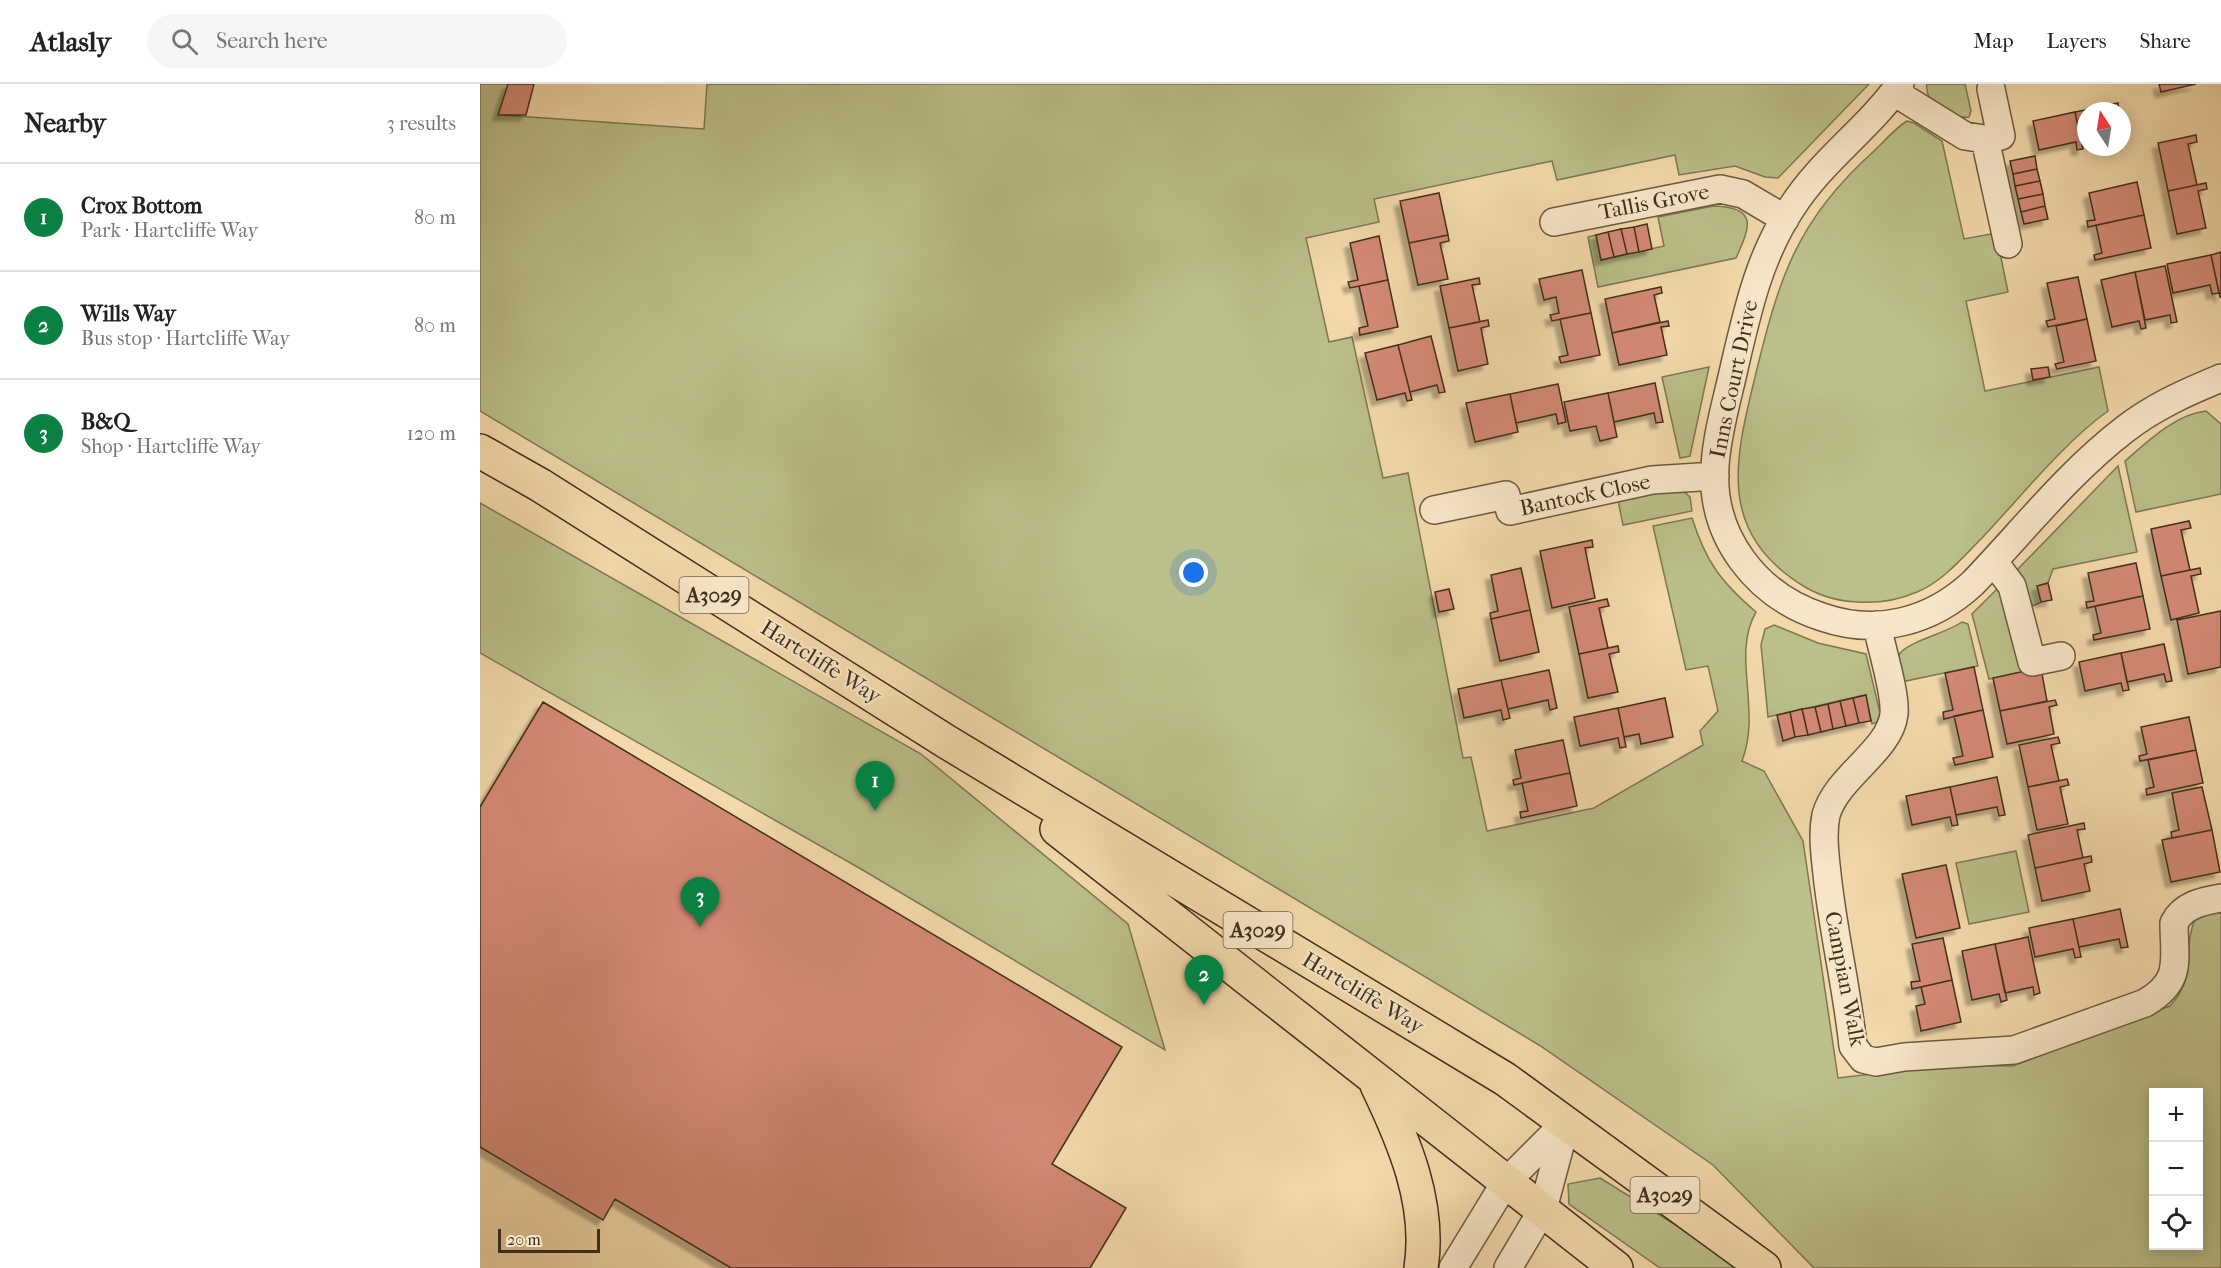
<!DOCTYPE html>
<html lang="en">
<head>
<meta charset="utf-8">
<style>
  :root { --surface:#fff; --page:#f6f6f6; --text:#222; --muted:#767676; --line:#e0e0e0; --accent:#0b8043 }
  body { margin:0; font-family:"IM FELL French Canon",serif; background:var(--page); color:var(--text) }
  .controls { position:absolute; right:18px; bottom:18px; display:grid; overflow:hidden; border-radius:0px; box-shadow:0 3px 15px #0003 }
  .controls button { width:54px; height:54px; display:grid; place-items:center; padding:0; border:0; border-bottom:2px solid var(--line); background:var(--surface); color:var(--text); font:30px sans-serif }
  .compass { position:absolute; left:1597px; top:18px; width:54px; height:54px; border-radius:50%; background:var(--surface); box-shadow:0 3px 15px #0003; rotate:348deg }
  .scale { position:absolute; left:18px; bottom:15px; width:102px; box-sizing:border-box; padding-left:6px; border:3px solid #3f301c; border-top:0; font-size:16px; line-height:21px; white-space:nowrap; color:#3f301c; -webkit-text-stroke:4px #f7e6c8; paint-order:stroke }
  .you { position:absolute; left:714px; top:489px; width:21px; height:21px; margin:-15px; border:4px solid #fff; border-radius:50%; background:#1a73e8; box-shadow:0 0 0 9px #1a73e833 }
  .badge { display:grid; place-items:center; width:39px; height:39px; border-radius:50%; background:var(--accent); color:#fff; font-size:20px; font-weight:700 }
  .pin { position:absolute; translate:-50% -50px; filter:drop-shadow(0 2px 3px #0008) }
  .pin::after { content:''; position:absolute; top:32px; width:21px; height:18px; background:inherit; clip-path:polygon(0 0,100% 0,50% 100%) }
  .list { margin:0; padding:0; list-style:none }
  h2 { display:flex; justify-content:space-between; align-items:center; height:78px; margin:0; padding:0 24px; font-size:26px }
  h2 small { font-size:20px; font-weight:400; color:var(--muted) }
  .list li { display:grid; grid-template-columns:39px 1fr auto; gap:18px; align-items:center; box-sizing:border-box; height:108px; padding:0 24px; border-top:2px solid var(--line) }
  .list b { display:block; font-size:22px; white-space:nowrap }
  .list p { margin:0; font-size:20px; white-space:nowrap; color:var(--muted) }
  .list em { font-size:20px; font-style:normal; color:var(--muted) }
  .icon { flex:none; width:33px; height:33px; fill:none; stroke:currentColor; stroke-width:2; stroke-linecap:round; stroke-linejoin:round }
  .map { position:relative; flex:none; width:1741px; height:1184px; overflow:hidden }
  header { display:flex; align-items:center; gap:36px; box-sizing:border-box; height:84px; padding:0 30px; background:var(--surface); border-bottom:2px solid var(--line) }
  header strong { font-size:28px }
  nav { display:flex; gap:33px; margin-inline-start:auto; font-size:21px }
  .search { width:420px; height:54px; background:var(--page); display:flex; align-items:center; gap:15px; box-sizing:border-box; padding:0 21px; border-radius:33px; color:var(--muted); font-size:22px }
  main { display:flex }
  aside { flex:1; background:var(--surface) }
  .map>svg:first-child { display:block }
  .green { fill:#bbbf89; stroke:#7d7852; stroke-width:1.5; fill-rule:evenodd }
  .building { fill:#d48975; stroke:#3f301c; stroke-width:1.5; filter:url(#shadow) }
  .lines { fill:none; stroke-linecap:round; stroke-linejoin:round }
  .street-casing { stroke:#6c5a40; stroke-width:30 }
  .highway-casing { stroke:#3f301c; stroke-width:36 }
  .street { stroke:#f7e6c8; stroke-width:27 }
  .highway { stroke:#f3d9ab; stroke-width:33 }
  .labels { text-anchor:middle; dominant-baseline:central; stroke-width:4.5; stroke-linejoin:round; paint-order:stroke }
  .shield { fill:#f7e6c8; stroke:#766750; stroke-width:1.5 }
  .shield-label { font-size:21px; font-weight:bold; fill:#3f301c }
  .street-label { font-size:22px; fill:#3f301c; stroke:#f7e6c8 }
</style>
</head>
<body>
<header>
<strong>Atlasly</strong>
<div class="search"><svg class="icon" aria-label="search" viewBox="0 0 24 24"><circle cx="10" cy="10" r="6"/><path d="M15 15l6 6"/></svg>Search here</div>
<nav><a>Map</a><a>Layers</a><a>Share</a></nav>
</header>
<main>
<aside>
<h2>Nearby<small>3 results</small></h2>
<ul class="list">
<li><span class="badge">1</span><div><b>Crox Bottom</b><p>Park · Hartcliffe Way</p></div><em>80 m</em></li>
<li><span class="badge">2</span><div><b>Wills Way</b><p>Bus stop · Hartcliffe Way</p></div><em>80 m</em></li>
<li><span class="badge">3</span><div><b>B&amp;Q</b><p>Shop · Hartcliffe Way</p></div><em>120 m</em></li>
</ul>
</aside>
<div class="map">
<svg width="1741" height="1184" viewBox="0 0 1741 1184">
  <defs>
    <filter id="shadow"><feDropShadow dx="-5.5" dy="5.5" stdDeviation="1.5" flood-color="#0004"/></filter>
  </defs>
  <rect width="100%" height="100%" fill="#f3d9ab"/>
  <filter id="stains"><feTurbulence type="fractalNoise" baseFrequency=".00333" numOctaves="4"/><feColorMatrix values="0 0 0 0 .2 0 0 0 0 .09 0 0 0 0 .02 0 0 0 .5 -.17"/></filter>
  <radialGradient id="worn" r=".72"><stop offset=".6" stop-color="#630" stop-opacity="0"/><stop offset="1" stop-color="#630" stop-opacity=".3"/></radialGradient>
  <path class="green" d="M0,0h28l-9,31 205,14 3,-45h1162l-91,94 -13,-1 -30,-11 -56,9 -4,-20 -118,25 -5,-19 -178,38 5,23 -73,16 23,104 23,-5 31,141 25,-5 55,285 8,-1 16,74 107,-23 109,-63 -3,-14 18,-20 -10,-45 -22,4 -33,-144 39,-8c14,44 29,64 64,94 -25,43 6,98 -14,149l22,10 39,70 35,237 110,-13 65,1 157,-60c31,-35 10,-54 26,-89l25,-10v361h-407l-101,-103 -174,-120 -1059,-634zM1674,1008h44v154h-44z
    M1447,0h38l6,27 -2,6c-16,3 -46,-14 -42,-33z
    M1427,37l7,2 28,18 22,98 32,-6 12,59 -42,9 19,90 114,-24 9,44c-45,32 -88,87 -127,128 -19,19 -39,43 -64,53 -34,15 -80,14 -112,-5 -90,-55 -70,-128 -49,-214 23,-95 41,-153 117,-221 11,-10 21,-23 34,-31z
    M1233,122c46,1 37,21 23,52l-138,29 -10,-50 8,-2 5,25 63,-14 -6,-29z
    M1229,283l-19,89 -10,2 -18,-81z
    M1726,327l15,13v70l-85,18 -11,-51c22,-19 51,-47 81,-50z
    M1638,382l19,86 -84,17 -5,14 -10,3 3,16 -8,4 -16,-36z
    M1202,406l8,7 2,14 -69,14 -5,-25 39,-8z
    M0,419l441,251 207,170 37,126 -304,-181 -381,-216z
    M1517,505l4,1 21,82 -33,7 -17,-65z
    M1482,538l6,2 10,42 -77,16 -3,-26c9,-15 47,-22 64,-34z
    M1294,541l44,18 48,11 14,59 -3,9 -5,2 -7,-29 -97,22 -7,-72 4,-16z
    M1536,767l13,61 -60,12 -13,-61z
    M1120,1094l84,52 52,38h-76l-91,-64 -1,-20z"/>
  <path class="building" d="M28,0h26l-8,31h-28z
    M1679,0h37l-35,8z
    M1638,19l1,8h-33v29l-5,1 -6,-29z
    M1595,28l8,37 -6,1 -1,-8 -37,8 -6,-29z
    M1716,51l1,7 -9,2 9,41 -29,6 -10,-48z
    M1555,72l2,13 -24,5 -3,-13z
    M1557,85l3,12 -25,5 -2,-12z
    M1560,97l3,13 -25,5 -3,-13z
    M1657,98l7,33 -56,12 -1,-6 8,-1 -6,-27z
    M1726,99l1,6 -9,2 8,37 -29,6 -9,-43z
    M959,109l9,42 -39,8 -9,-42z
    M1563,110l2,12 -24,6 -3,-13z
    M1565,122l3,13 -24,5 -3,-12z
    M1664,131l7,33 -56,12 -1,-5 8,-2 -6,-28z
    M1167,140l5,25 -13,3 -5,-25z
    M1154,143l5,25 -12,2 -6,-25z
    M1141,145l6,25 -13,3 -6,-25z
    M1128,148l6,25 -13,3 -5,-25z
    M968,151l1,6 -9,2 8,36 -30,6 -9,-42z
    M899,152l9,44 -38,8 -2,-6 10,-2 -8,-37z
    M1741,168v44l-1,1 -9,-42z
    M1731,171l8,38 -7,1 -2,-9 -37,8 -6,-29z
    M1685,182l12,56 -6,1 -1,-8 -25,5 -10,-48z
    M1102,186l9,43 -39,8 -2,-6 9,-2 -3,-16 -12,3 -5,-21z
    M1655,188l11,56 -5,1 -2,-8 -27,6 -11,-47z
    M1598,193l9,42 -39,8 -2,-6 9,-2 -8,-36z
    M999,194l1,6 -8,1 8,37 -31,6 -9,-42z
    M908,196l10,47 -38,8 -1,-7 9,-2 -9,-40z
    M1181,203l1,6 -8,2 6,27 -48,11 -7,-34z
    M1111,229l9,42 -39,8 -2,-6 9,-2 -8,-36z
    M1607,235l9,42 -39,8 -2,-5 9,-2 -8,-36z
    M1008,236l1,6 -8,2 7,36 -30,7 -9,-43z
    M1188,237l1,5 -8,1 6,28 -48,10 -7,-32z
    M951,252l14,56 -6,1 -2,-8 -27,7 -12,-47z
    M918,261l14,55 -5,1 -2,-8 -28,7 -12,-47z
    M1568,283l2,10 -17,3 -2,-11z
    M1175,299l8,39 -7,1 -2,-10 -40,9 -6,-29z
    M1078,300l8,38 -8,2 -2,-10 -40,9 -6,-29z
    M1128,309l9,44 -17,4 -4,-15 -26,5 -6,-29z
    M1030,310l8,38 -43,10 -9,-39z
    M1709,437l2,7 -10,2 9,40 -29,6 -10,-47z
    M1112,456l1,7 -8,1 10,50 -43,10 -12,-57z
    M1656,479l7,33 -56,12 -1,-6 8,-1 -6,-28z
    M1041,484l9,42 -39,9 -1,-6 8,-2 -7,-36z
    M1720,484l1,6 -10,2 8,37 -28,7 -10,-44z
    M1568,499l4,17 -11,2 -4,-16z
    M969,505l5,20 -15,3 -4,-20z
    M1663,512l7,33 -56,11 -1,-5 8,-2 -6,-27z
    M1127,515l2,7 -10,2 9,40 -29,6 -10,-47z
    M1050,526l9,42 -39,9 -9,-42z
    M1741,527v56l-33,7 -11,-54z
    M1684,560l8,37 -6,1 -2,-8 -37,8 -6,-29z
    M1138,562l1,6 -10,2 9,38 -30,6 -9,-44z
    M1641,569l8,37 -6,1 -2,-8 -36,8 -6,-29z
    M1568,582l-6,8 5,27 -47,10 -7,-33z
    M1494,583l9,43 -39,9 -1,-7 10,-2 -8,-37z
    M1069,586l8,38 -7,2 -2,-10 -40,9 -7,-29z
    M1021,596l9,38 -7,2 -2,-10 -37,8 -6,-29z
    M1386,611l5,26 -12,2 -6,-25z
    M1185,614l8,39 -32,7 -2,-10 -15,3 -6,-29z
    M1373,614l6,25 -13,3 -6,-25z
    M1575,616l2,5 -8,2 5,27 -47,10 -7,-33z
    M1360,617l6,25 -13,3 -5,-25z
    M63,618l579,345 -70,117 74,44 -36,60h-359l-116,-69 -12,21 -123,-73v-340z
    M1348,620l5,25 -12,3 -6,-25z
    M1335,623l6,25 -13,3 -6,-26z
    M1138,624l8,39 -6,1 -2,-10 -38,8 -6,-29z
    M1322,625l6,26 -13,2 -5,-25z
    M1503,626l10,47 -38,8 -2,-7 10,-2 -9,-40z
    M1310,628l5,25 -12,4 -6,-26z
    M1709,633l7,33 -56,11 -1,-5 8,-2 -6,-27z
    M1578,653l2,6 -9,2 8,36 -31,6 -9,-42z
    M1083,656l7,33 -56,12 -1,-5 8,-2 -6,-28z
    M1716,666l7,33 -56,12 -1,-6 8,-2 -6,-27z
    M1090,689l7,33 -56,12 -1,-6 8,-1 -6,-28z
    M1517,693l8,38 -6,1 -2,-9 -41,8 -6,-28z
    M1587,695l2,6 -9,2 8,37 -31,6 -9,-43z
    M1470,703l8,38 -6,1 -2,-9 -38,8 -6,-29z
    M1722,703l10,43 -40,8 -1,-6 8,-2 -7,-37z
    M1604,739l1,6 -8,1 6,28 -48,10 -7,-33z
    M1732,746l8,42 -49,10 -9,-42z
    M1611,772l1,6 -8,2 6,27 -48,10 -7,-33z
    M1466,781l14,63 -44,10 -14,-64z
    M1640,825l8,38 -7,1 -2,-9 -40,8 -6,-28z
    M1593,835l8,38 -6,1 -2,-9 -38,8 -6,-29z
    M1548,853l12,56 -6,2 -1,-8 -28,6 -10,-49z
    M1463,854l9,42 -40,9 -1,-7 9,-1 -8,-37z
    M1515,860l12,56 -6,2 -2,-8 -27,6 -10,-49z
    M1472,896l9,42 -40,9 -5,-25 9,-2 -4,-17z"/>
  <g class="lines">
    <g class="street-casing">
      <path id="street" d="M1420,0c-32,45 -78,76 -108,123 -32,48 -44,101 -57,157 -7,33 -18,68 -20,102 -5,71 42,130 107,151 55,19 109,5 151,-34 49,-51 95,-110 151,-153 29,-23 63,-38 97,-52
        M1511,5l10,47 -16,3 23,105
        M1414,8l71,44 20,3
        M1074,138l166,-33 23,5 42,25
        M954,426l72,-15 4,16 142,-31 63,-4
        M1514,478l18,24 20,76 29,-6
        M1397,541c4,22 19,68 17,89 -4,37 -57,62 -68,101 -4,19 -1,40 1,59 6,58 20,114 26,172l10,13 13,3 28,-5 110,-7 131,-47c38,-22 29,-43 29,-80 9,-18 29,-22 47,-25
        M973,1184l52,-85 61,-61
        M1028,1184l35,-59 23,-86"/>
    </g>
    <g class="highway-casing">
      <path id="highway" d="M0,367l60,34 407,257 558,337 259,189
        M577,745l559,439
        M897,1001c27,56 54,119 44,183"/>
    </g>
    <use href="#street" class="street"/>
    <use href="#highway" class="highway"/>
  </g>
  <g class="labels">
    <g class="shield">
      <rect x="199.5" y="493" width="69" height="36" rx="4.5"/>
      <rect x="743.5" y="828" width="69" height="36" rx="4.5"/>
      <rect x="1150.5" y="1093" width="69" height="36" rx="4.5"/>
    </g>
    <g class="shield-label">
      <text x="234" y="511">A3029</text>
      <text x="778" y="846">A3029</text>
      <text x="1185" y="1111">A3029</text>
    </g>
    <g class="street-label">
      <text transform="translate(1174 118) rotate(-11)">Tallis Grove</text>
      <text transform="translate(1254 295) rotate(-78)">Inns Court Drive</text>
      <text transform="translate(1105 411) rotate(-12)">Bantock Close</text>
      <text transform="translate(341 578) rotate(32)">Hartcliffe Way</text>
      <text transform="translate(1365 895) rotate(79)">Campian Walk</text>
      <text transform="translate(883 909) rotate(31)">Hartcliffe Way</text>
    </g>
  </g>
  <rect width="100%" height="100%" filter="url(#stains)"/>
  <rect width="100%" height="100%" fill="url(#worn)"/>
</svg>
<div class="controls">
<button>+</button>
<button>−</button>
<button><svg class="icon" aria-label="locate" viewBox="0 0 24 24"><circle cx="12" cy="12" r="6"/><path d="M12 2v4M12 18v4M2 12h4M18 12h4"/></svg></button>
</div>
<svg class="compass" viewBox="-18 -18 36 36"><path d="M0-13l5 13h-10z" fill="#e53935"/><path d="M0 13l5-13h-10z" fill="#767676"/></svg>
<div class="scale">20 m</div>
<div class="you"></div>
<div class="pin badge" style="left:395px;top:727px">1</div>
<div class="pin badge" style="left:724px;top:921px">2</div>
<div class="pin badge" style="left:220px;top:843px">3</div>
</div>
</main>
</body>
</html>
